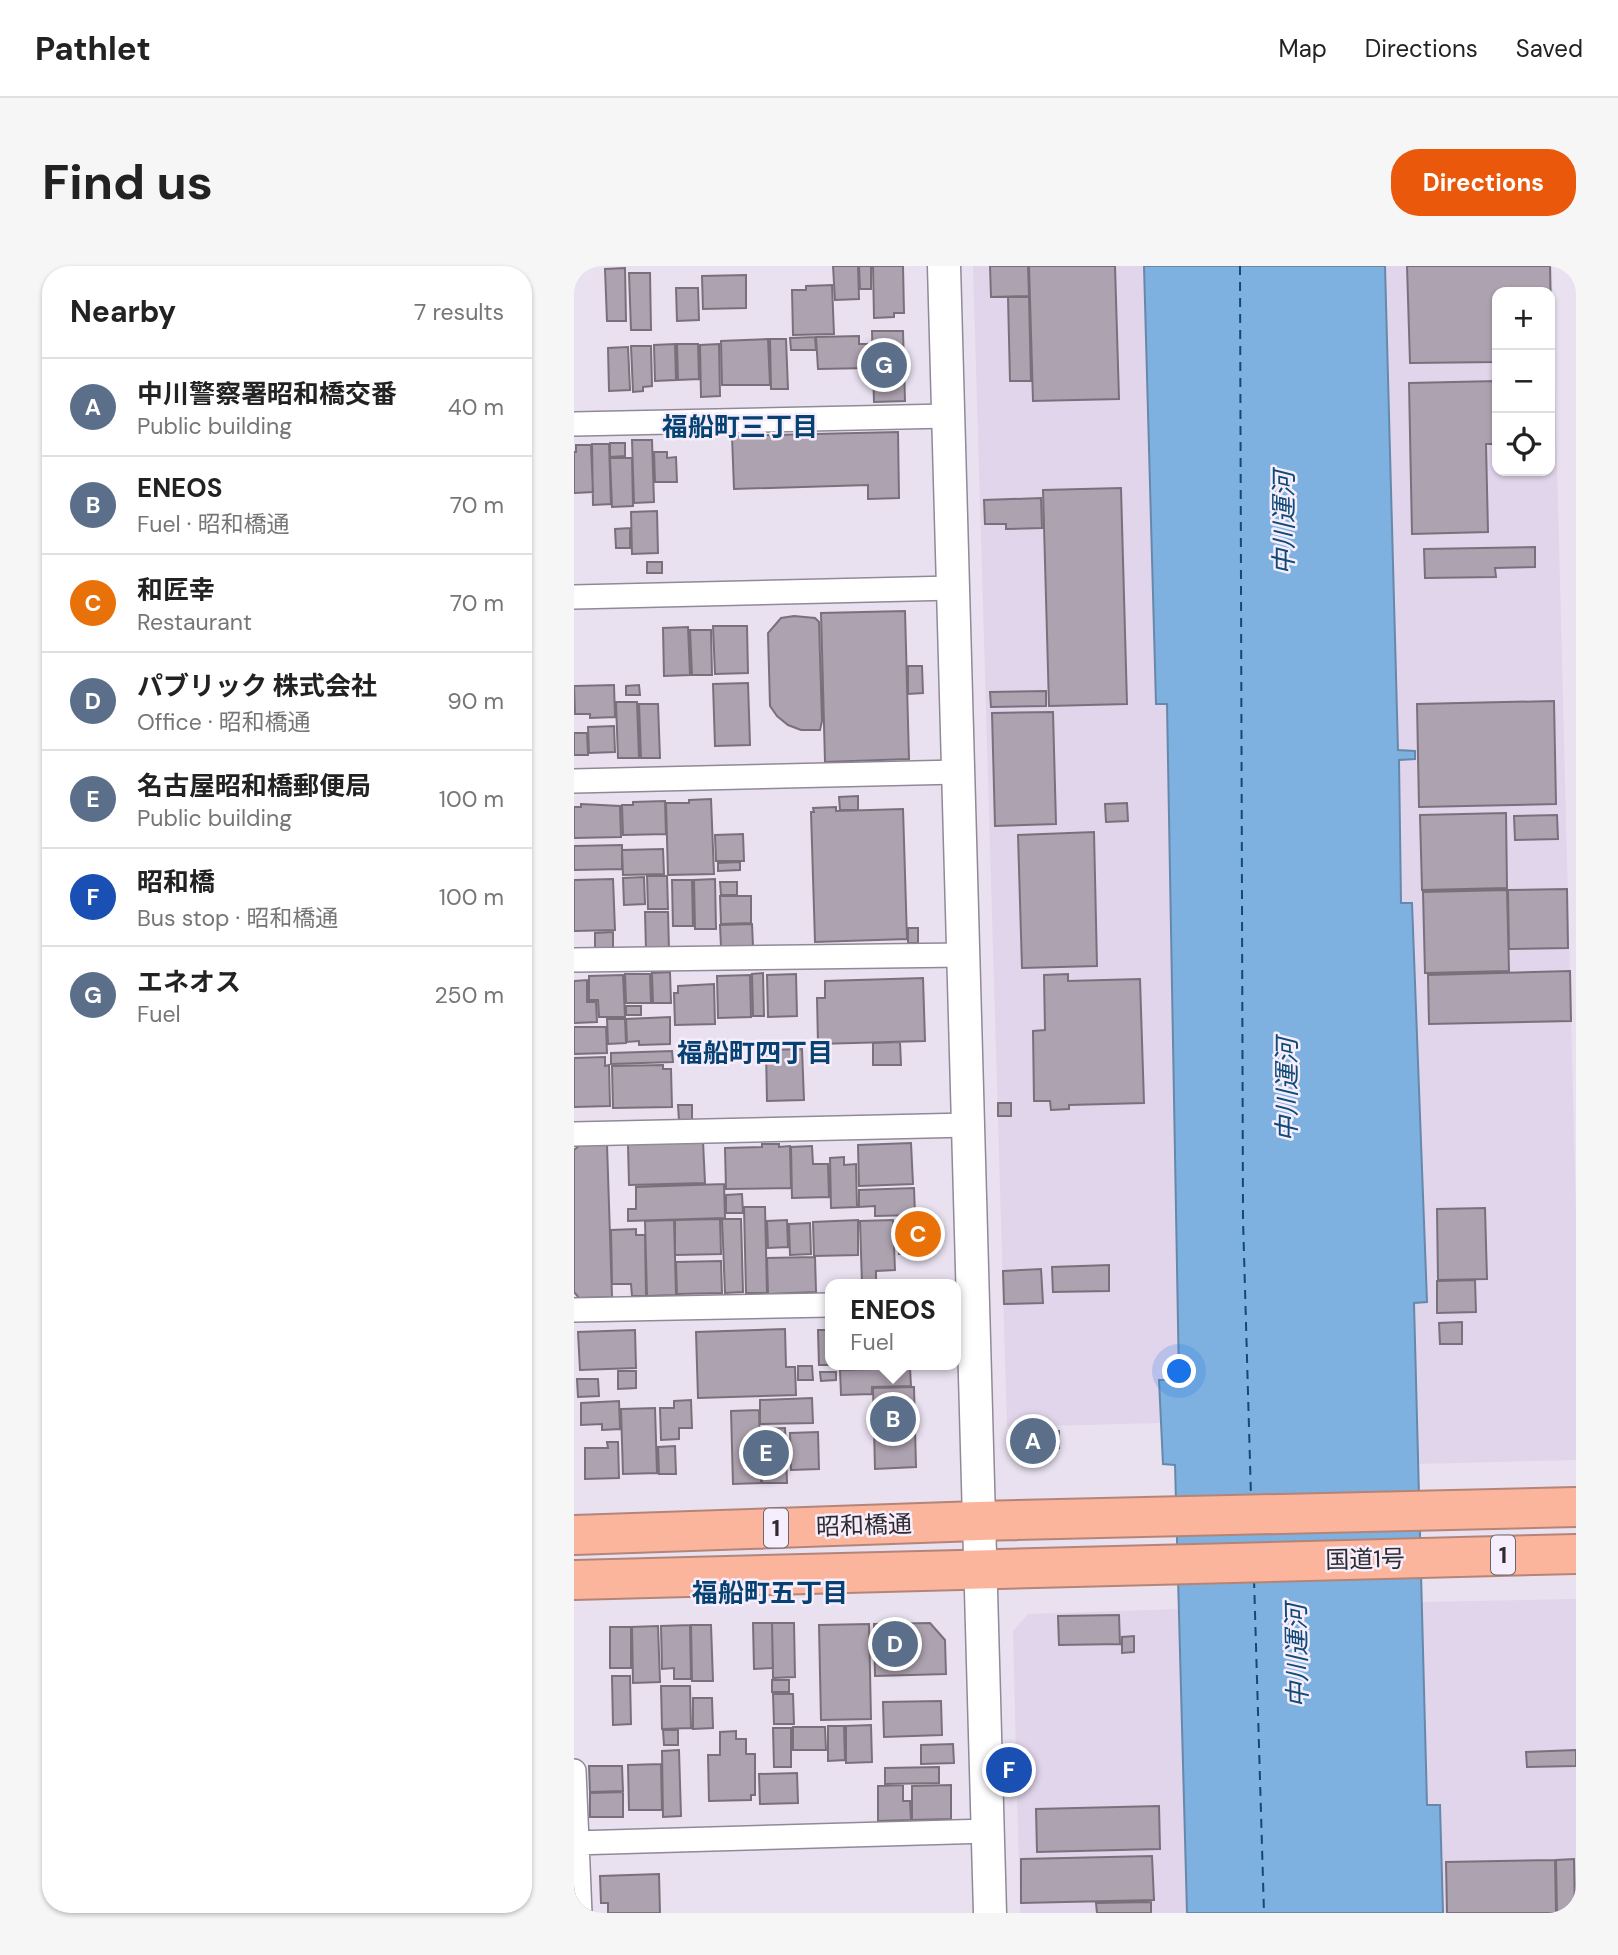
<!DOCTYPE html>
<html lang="en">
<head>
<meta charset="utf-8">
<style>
  :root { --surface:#fff; --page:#f6f6f6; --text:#222; --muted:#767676; --line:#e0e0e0; --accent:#ea580c }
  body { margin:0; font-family:"DM Sans","Noto Sans JP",sans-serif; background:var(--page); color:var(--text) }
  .controls { position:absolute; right:21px; top:21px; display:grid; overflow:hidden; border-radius:14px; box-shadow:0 2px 5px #0004 }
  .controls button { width:63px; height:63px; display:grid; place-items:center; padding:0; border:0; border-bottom:2px solid var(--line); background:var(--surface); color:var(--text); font:35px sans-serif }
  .you { position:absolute; left:606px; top:1106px; width:24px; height:24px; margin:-18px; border:5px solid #fff; border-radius:50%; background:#1a73e8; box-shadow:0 0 0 10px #1a73e833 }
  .badge { display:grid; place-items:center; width:46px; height:46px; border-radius:50%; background:var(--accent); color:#fff; font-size:23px; font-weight:700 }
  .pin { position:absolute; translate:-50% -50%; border:4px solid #fff; box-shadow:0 2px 7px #0006 }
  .popup { position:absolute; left:251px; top:1013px; width:136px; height:91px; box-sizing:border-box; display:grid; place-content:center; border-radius:14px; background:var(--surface); filter:drop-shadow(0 2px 5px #0005); font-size:23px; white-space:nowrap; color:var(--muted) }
  .popup b { font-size:26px; color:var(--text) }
  .popup::after { content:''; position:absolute; left:50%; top:100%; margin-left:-14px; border:14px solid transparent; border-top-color:var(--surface) }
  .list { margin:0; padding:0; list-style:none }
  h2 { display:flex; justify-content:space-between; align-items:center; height:91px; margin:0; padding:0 28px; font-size:30px }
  h2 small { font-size:23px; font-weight:400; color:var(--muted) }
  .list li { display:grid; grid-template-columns:46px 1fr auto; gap:21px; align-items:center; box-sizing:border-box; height:98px; padding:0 28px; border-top:2px solid var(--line) }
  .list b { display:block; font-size:26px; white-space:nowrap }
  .list p { margin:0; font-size:23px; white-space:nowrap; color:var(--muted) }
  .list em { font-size:23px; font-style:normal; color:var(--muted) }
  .icon { flex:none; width:38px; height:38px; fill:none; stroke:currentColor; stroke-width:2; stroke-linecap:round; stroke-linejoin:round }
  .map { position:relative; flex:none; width:1002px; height:1647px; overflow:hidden; border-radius:28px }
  header { display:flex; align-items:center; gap:42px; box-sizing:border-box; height:98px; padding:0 35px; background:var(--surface); border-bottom:2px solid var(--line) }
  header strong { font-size:33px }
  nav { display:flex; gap:38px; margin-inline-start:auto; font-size:24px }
  .intro { display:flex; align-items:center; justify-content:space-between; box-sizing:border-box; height:168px; padding:0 42px }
  h1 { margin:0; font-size:49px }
  .button { padding:18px 32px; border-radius:28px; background:var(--accent); color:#fff; font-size:24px; font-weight:700 }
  main { display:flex; gap:42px; padding:0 42px }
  aside { flex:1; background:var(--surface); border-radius:28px; box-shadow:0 2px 5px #0004 }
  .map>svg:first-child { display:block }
  .built { fill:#e1d5eb; fill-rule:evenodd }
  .water { fill:#7eb1e0; stroke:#6689ab; stroke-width:2 }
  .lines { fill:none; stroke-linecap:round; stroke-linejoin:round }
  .ferry { stroke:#104a76; stroke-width:2; stroke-dasharray:9 7; stroke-linecap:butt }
  .building { fill:#ada2af; stroke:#7a707c; stroke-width:2 }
  .street-casing { stroke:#918997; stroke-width:26 }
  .secondary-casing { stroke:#918997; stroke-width:35 }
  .highway-casing { stroke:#b48577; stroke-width:42 }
  .street { stroke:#fff; stroke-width:23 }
  .secondary { stroke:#fff; stroke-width:32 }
  .highway { stroke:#fcb59d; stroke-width:38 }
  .labels { text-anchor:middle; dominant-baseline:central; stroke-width:5; stroke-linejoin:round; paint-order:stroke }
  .shield { fill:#f6eefd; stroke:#6a666e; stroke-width:2 }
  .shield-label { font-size:23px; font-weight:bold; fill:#2e2b30 }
  .street-label { font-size:24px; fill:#2e2b30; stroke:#f6eefd }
  .neighbourhood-label { font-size:26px; font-weight:bold; fill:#064171; stroke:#f6eefd }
  .water-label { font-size:26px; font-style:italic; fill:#104a76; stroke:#f6eefd }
</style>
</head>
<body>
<header>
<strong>Pathlet</strong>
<nav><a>Map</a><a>Directions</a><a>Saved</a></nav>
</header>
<div class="intro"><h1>Find us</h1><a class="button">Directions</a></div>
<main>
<aside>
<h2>Nearby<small>7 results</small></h2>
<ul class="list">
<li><span class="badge" style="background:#5c6f8a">A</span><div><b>中川警察署昭和橋交番</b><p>Public building</p></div><em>40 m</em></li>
<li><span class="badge" style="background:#5c6f8a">B</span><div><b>ENEOS</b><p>Fuel · 昭和橋通</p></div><em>70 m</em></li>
<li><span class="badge" style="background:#e8710a">C</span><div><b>和匠幸</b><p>Restaurant</p></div><em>70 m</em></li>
<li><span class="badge" style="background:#5c6f8a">D</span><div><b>パブリック 株式会社</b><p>Office · 昭和橋通</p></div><em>90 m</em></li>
<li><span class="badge" style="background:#5c6f8a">E</span><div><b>名古屋昭和橋郵便局</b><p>Public building</p></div><em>100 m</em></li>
<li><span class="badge" style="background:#1a4fb4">F</span><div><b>昭和橋</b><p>Bus stop · 昭和橋通</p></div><em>100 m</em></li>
<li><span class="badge" style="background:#5c6f8a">G</span><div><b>エネオス</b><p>Fuel</p></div><em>250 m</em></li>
</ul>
</aside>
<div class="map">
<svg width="1002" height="1647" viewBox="0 0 1002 1647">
  <rect width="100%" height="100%" fill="#e9e1f0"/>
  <path class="built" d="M399,0h171l12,437 11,1 12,676 -20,1 2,42 -154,4z
    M811,0h167l24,947v247l-158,4 -4,-161 13,-2 -15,-397 -11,-1 -2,-144h16v-8h-17zM923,26h53v179h-53z
    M1002,1333v314h-133l-3,-107h-13l-5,-204z
    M605,1343l8,304h-167l-7,-282 15,-17z"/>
  <path class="water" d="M570,0h241l13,484 17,1v8l-16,1 2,143h11l15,399 -13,1 13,502h13l3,108h-256l-12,-448 -12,-1 -4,-84h20l-12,-676h-11z"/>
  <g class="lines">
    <path class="ferry" d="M666,0l3,953 8,278
      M680,1313l10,334"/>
  </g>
  <path class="building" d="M259,0h25l1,33 -24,1z
    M285,0h12v23h-11z
    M299,0h30l1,47h-10v4l-20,1z
    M416,0h38l1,30 -38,1z
    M455,0h86l4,133 -86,2z
    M833,0h143l2,95h-2v-69h-53v70l-87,1z
    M51,2l1,53h-19l-2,-52z
    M55,7h21l1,57h-20z
    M172,9v33l-43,1 -1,-33z
    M258,19l2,49 -41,1 -1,-45h14v-4z
    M102,22h22l1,32 -22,1z
    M434,31h21l2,84h-21z
    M298,65h31l2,70 -31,1z
    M285,70v8h9l1,24 -51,1 -2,-32z
    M241,71l1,13h-25l-1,-12z
    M194,73l2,46h-48l-1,-44z
    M196,73h16l2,50h-17z
    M101,78l1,36 -21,1 -1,-36z
    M103,78h21l1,35 -21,1z
    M145,78l1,52 -19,1 -1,-52z
    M57,80h20l1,40 -9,1v4l-10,1z
    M54,81l2,43 -21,1 -1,-43z
    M976,114h3l1,52h-4z
    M923,115v63h-11l2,88 -76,2 -3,-151z
    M324,166l1,66 -31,1v-14l-134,4 -2,-53z
    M58,174h20l2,62 -20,1z
    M36,177h15v13l-15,1z
    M18,178h17l2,60 -18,1z
    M2,179h15l2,47 -19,1v-41h2z
    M80,186h13v6l9,-1 1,25h-22z
    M36,192h22l1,48 -21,1z
    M547,222l6,216 -78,2 -6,-216z
    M467,232l1,30 -36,1v-5h-21l-1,-24z
    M83,245l1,42 -26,1 -1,-42z
    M56,262v20h-14l-1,-19z
    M961,281v20l-40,1 1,9 -71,1 -1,-29z
    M73,296h15v11h-15z
    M331,345l4,148 -84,3 -4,-149z
    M220,350l21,2 4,4 3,99 -2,9h-19l-13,-5 -11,-9 -7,-10 -2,-73 13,-15z
    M139,360h34l1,47 -33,1z
    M114,361l2,48 -26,1 -1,-48z
    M116,364h21l1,45h-20z
    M334,400h14l1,27 -15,1z
    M174,417l2,62 -35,1 -2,-62z
    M40,419l1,32 -25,1v-4h-15l-1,-28z
    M65,419l1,10h-14v-9z
    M472,425v15l-55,1 -1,-15z
    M980,435l2,103 -137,3 -2,-103z
    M42,436h21l2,56h-21z
    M65,438h19l2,54h-19z
    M479,446l3,112 -61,2 -3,-113z
    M40,460l1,26 -26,1 -1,-26z
    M0,467h13l1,22h-14z
    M284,530v14h-18l-1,-13z
    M137,533l3,75 -46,1 -2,-72h23v-3z
    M91,535l1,33 -43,1 -1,-30h11v-3z
    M553,537l1,18 -22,1 -1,-18z
    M7,538l39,2 1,31 -47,1v-31h7z
    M262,541v4l67,-2 4,130 -92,3 -4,-130h3l-1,-4z
    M932,547l1,75 -85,2 -2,-75z
    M983,549l1,24 -43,1 -1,-24z
    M520,566l3,134 -75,2 -4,-133z
    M169,568l1,27h-28l-1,-26z
    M48,579v24l-48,1v-24z
    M89,583l1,25 -41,1 -1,-25z
    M166,596v8l-22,1v-8z
    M73,610h20l1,33h-20z
    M70,611l1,27 -21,1 -1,-27z
    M39,613l2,51 -41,1v-51z
    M141,613l1,50h-21l-1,-49z
    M98,614h20l1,46h-20z
    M146,616h17v13h-16z
    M993,623l1,59 -59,1 -1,-59z
    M933,624l2,81 -84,2 -2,-81z
    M146,630h31v27l-30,1z
    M71,646h23l1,38 -23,1z
    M178,658l1,22 -32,1 -1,-22z
    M334,662h10v15h-10z
    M39,666v19h-18v-18z
    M996,705l1,50 -142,3 -1,-49z
    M96,706l1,31h-18l-1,-30z
    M189,707l1,43h-11l-1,-42z
    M51,708h25l1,29h-25z
    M222,708l1,42 -29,1 -1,-42z
    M494,708v7l72,-2 4,124 -75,2v4l-18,1 -1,-9h-16l-1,-70 12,-1 -1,-55z
    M49,709l2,42h-26l-1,-17h-9v-24z
    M176,709l1,42 -33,1 -1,-42z
    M349,712l2,63 -107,3 -1,-46h8v-17z
    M13,714v22h9l1,20 -23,1v-42z
    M140,718l1,40 -40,1 -1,-32h4v-7z
    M52,740h15v9h-15z
    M96,751v27l-31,1v-4l-12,1 -1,-23z
    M33,753h18l1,24 -18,1z
    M0,761h32l1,26 -33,1z
    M326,776l1,23h-28v-22z
    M228,783l2,51 -37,1 -1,-51z
    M98,785l1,11 -62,2v-11z
    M31,791v9l4,-1 1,41 -36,1v-49z
    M89,799v4h8l1,38 -59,1 -1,-42z
    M424,837h13v13h-13z
    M104,839h14v16h-13z
    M129,875l2,42 -76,2 -1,-41z
    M337,877l2,41 -54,2 -1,-41z
    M33,878l5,153 -33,1 -5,-6v-142l6,-5z
    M188,878h17v3l11,-1 1,42 -65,1 -1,-41 37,-1z
    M238,880l1,18h15l1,33 -37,1 -1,-51z
    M270,891v8l12,-1 1,43 -26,1 -1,-50z
    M150,918l1,34 -97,3v-12h8v-22z
    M340,922l1,27 -40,1v-10l-16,1v-17z
    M168,928l1,19h-17v-18z
    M170,941h21l2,86h-21z
    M911,942l2,71 -49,1 -1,-71z
    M360,952l1,35 -36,1 -1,-35z
    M146,953l1,35 -46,1v-35z
    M148,953h19l2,73 -18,1z
    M100,954l2,75 -29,1 -2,-75z
    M213,954l1,27 -20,1 -1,-27z
    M284,954v35l-44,1 -1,-34z
    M319,954l2,50 -19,1v13h-14l-2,-63z
    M236,957l1,31 -21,1 -1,-31z
    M62,963v6h9l1,61h-14l-1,-12h-19l-1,-54z
    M241,991l1,35 -48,2 -1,-36z
    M147,995l1,32 -45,1 -1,-32z
    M535,999v26l-56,1 -1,-25z
    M467,1003l2,34 -39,1 -1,-33z
    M901,1014l1,32 -39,1v-32z
    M888,1056v22h-22l-1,-21z
    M211,1063l1,38h9l1,28 -98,3 -2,-66z
    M61,1064l1,38 -56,2 -2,-38z
    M244,1064h12v35h5h-16z
    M224,1100h14l1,14h-15z
    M336,1102l1,18 -39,1v7l-31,1 -1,-25z
    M44,1105h18v17l-18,1z
    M246,1106h16v8l-15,1z
    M3,1113h21l1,17 -21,1z
    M340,1121l2,80 -41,2 -2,-81z
    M238,1132l1,25 -53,1v-24z
    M117,1134l1,28h-13v11l-18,1 -1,-32h14v-7z
    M45,1135l1,28 -18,1v-6l-21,1v-22z
    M81,1142l2,65 -34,1 -2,-65z
    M185,1144l2,73 -28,1 -2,-73z
    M211,1162l2,55h-25l-1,-54z
    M485,1165v17l-32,1 -1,-17z
    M244,1166l1,37 -28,1 -1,-37z
    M33,1176h11l1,36 -34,1v-31h23z
    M101,1180l1,28h-17l-1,-27z
    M545,1349l1,29 -61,1 -1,-29z
    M179,1357h19l1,45 -19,1z
    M198,1357h22l1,54 -22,1z
    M356,1357l15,17 1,34 -71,2 -1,-52z
    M295,1358l2,95 -50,1 -2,-95z
    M116,1359l1,54h-17v-11l-12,1 -1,-43z
    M117,1359h20l2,56h-21z
    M84,1360l2,56 -27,1 -1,-56z
    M36,1361h21v41h-21z
    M560,1370v16l-12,1v-16z
    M38,1410h18l1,48 -18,1z
    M198,1414h17v12h-17z
    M87,1420h29l1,42 -29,1z
    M199,1428h20l1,30h-20z
    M119,1432h19l1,30 -20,1z
    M367,1435l1,34 -58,2 -1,-35z
    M297,1459l1,37 -26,1v-37z
    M254,1460h16l1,34 -17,1z
    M219,1461h32l1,23h-33z
    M199,1462h18v39h-17z
    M89,1464h15v15h-14z
    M162,1465v8h10v15h9v41h-4v5l-42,1 -1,-46h12v-23z
    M379,1478l1,19 -33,1v-19z
    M105,1484l2,66 -18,1 -1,-66z
    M1002,1484v16l-49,1 -1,-15z
    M87,1498l1,46h-33l-1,-45z
    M15,1500h33l1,25 -33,1z
    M365,1501v16l-54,1v-16z
    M223,1507l1,30 -38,1 -1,-30z
    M329,1519v16h7l1,19 -33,1v-35z
    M377,1519v34l-39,1v-34z
    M49,1526v25h-33v-24z
    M585,1540l1,43 -123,3 -1,-43z
    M578,1590l2,44 -133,3v-44z
    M1000,1593l1,54h-18l-1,-53z
    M981,1594l1,53h-109l-1,-51z
    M85,1608l1,39h-52v-10h-7l-1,-27z
    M577,1636v11h-54l-1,-10z"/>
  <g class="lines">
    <g class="street-casing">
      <path id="street" d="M0,158l374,-8
        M0,331l379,-9
        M0,515l384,-9
        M0,694l389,-5
        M0,868l394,-9
        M0,1044l256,-5
        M0,1505l6,142
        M0,1577l414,-12"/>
    </g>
    <g class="secondary-casing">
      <path id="secondary" d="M370,0l46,1647"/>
    </g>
    <g class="highway-casing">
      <path id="highway" d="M0,1269l404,-14 598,-14
        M0,1314l1002,-26"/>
    </g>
    <use href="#street" class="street"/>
    <use href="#secondary" class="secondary"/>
    <use href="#highway" class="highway"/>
  </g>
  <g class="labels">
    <g class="shield">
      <rect x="190" y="1242.5" width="24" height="39" rx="5"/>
      <rect x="917" y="1269.5" width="24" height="39" rx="5"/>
    </g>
    <g class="shield-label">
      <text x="202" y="1262">1</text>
      <text x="929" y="1289">1</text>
    </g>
    <g class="street-label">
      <text transform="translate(290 1259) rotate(-2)">昭和橋通</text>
      <text transform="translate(791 1293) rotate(-1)">国道1号</text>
    </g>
    <g class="neighbourhood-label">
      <text x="166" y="161">福船町三丁目</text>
      <text x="181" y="787">福船町四丁目</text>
      <text x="196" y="1327">福船町五丁目</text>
    </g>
    <g class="water-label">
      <text transform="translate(710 257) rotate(-90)">中川運河</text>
      <text transform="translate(713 824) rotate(-90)">中川運河</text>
      <text transform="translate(723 1390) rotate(-91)">中川運河</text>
    </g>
  </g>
</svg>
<div class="controls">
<button>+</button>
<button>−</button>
<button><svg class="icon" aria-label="locate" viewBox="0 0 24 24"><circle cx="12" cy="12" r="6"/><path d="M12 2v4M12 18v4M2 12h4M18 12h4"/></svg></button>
</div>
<div class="you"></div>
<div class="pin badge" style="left:459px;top:1175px;background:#5c6f8a">A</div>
<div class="pin badge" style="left:319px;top:1153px;background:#5c6f8a">B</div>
<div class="popup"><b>ENEOS</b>Fuel</div>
<div class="pin badge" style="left:344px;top:968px;background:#e8710a">C</div>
<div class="pin badge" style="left:321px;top:1378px;background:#5c6f8a">D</div>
<div class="pin badge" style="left:192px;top:1187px;background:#5c6f8a">E</div>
<div class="pin badge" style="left:435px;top:1504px;background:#1a4fb4">F</div>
<div class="pin badge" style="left:310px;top:99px;background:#5c6f8a">G</div>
</div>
</main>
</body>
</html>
